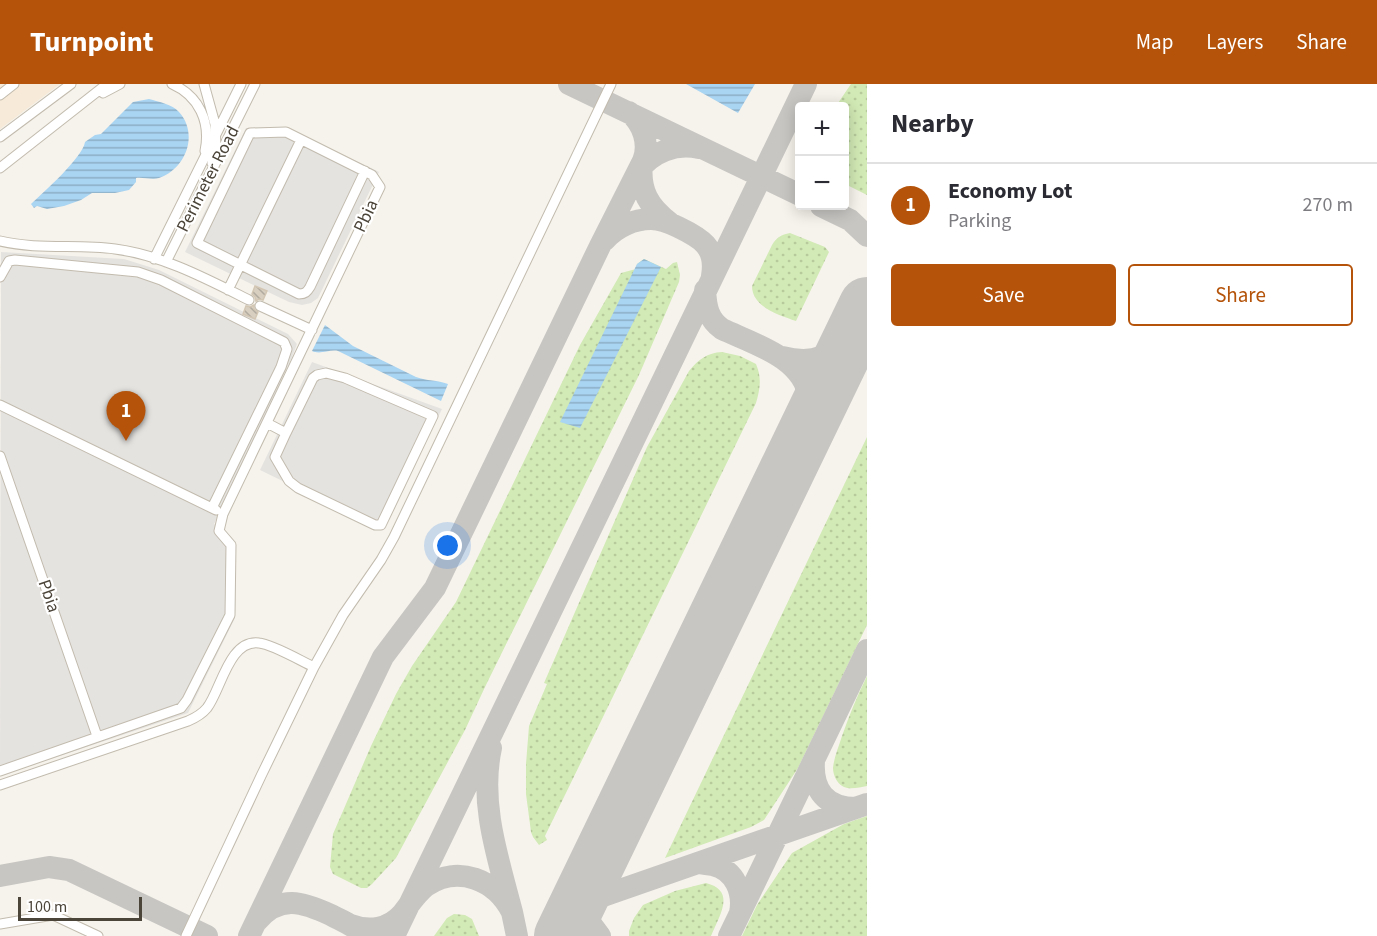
<!DOCTYPE html>
<html lang="en">
<head>
<meta charset="utf-8">
<style>
  :root { --surface:#fff; --page:#f2f2f3; --text:#2b2b33; --muted:#7c7c81; --line:#e1e1e2; --accent:#b45309 }
  body { margin:0; font-family:"Source Sans 3",sans-serif; background:var(--page); color:var(--text) }
  .controls { position:absolute; right:18px; top:18px; display:grid; overflow:hidden; border-radius:6px; box-shadow:0 3px 15px #0003 }
  .controls button { width:54px; height:54px; display:grid; place-items:center; padding:0; border:0; border-bottom:2px solid var(--line); background:var(--surface); color:var(--text); font:30px sans-serif }
  .scale { position:absolute; left:18px; bottom:15px; width:124px; box-sizing:border-box; padding-left:6px; border:3px solid #4b4439; border-top:0; font-size:16px; line-height:21px; white-space:nowrap; color:#4b4439; -webkit-text-stroke:4px #fff; paint-order:stroke }
  .you { position:absolute; left:448px; top:462px; width:21px; height:21px; margin:-15px; border:4px solid #fff; border-radius:50%; background:#1a73e8; box-shadow:0 0 0 9px #1a73e833 }
  .badge { display:grid; place-items:center; width:39px; height:39px; border-radius:50%; background:var(--accent); color:#fff; font-size:20px; font-weight:700 }
  .pin { position:absolute; translate:-50% -50px; filter:drop-shadow(0 2px 3px #0008) }
  .pin::after { content:''; position:absolute; top:32px; width:21px; height:18px; background:inherit; clip-path:polygon(0 0,100% 0,50% 100%) }
  .list { margin:0; padding:0; list-style:none }
  h2 { display:flex; justify-content:space-between; align-items:center; height:78px; margin:0; padding:0 24px; font-size:26px }
  h2 small { font-size:20px; font-weight:400; color:var(--muted) }
  .list li { display:grid; grid-template-columns:39px 1fr auto; gap:18px; align-items:center; box-sizing:border-box; height:84px; padding:0 24px; border-top:2px solid var(--line) }
  .list b { display:block; font-size:22px; white-space:nowrap }
  .list p { margin:0; font-size:20px; white-space:nowrap; color:var(--muted) }
  .list em { font-size:20px; font-style:normal; color:var(--muted) }
  .actions { display:flex; gap:12px; padding:18px 24px }
  .actions a { flex:1; padding:14px 0; border:2px solid var(--accent); border-radius:6px; text-align:center; font-size:21px; color:var(--accent) }
  .actions .main { background:var(--accent); color:#fff }
  .map { position:relative; flex:none; width:867px; height:852px; overflow:hidden }
  header { display:flex; align-items:center; gap:36px; box-sizing:border-box; height:84px; padding:0 30px; background:var(--accent); color:#fff }
  header strong { font-size:28px }
  nav { display:flex; gap:33px; margin-inline-start:auto; font-size:21px }
  main { display:flex }
  aside { flex:1; background:var(--surface) }
  .map>svg:first-child { display:block }
  .commercial { fill:#f7ead8 }
  .grass { fill:url(#grass-dots) }
  .parking { fill:#e5e3e0 }
  .water { fill:url(#water-rules) }
  .lines { fill:none; stroke-linecap:round; stroke-linejoin:round }
  .taxiway { stroke:#c8c6c3; stroke-width:22 }
  .runway { stroke:#c8c6c3; stroke-width:56 }
  .building { fill:url(#building-back-hatch); stroke:#d3c7b4; stroke-width:1.5 }
  .minor-casing { stroke:#c2bbae; stroke-width:11 }
  .minor { stroke:#fff; stroke-width:9 }
  .labels { text-anchor:middle; dominant-baseline:central; stroke-width:4.5; stroke-linejoin:round; paint-order:stroke }
  .street-label { font-size:18px; fill:#4b4439; stroke:#fff }
</style>
</head>
<body>
<header>
<strong>Turnpoint</strong>
<nav><a>Map</a><a>Layers</a><a>Share</a></nav>
</header>
<main>
<div class="map">
<svg width="867" height="852" viewBox="0 0 867 852">
  <defs>
    <pattern id="grass-dots" width="8" height="8" patternUnits="userSpaceOnUse" patternTransform="scale(1.5)"><rect width="8" height="8" fill="#d2eab5"/><path d="M2 2h.1M6 6h.1" fill="none" stroke="#b6ca9c" stroke-width="1.8" stroke-linecap="round"/></pattern>
    <pattern id="water-rules" width="6" height="5" patternUnits="userSpaceOnUse" patternTransform="scale(1.5)"><rect width="6" height="5" fill="#a9d4f2"/><path d="M0 2.5h6" fill="none" stroke="#8caec5"/></pattern>
    <pattern id="building-back-hatch" width="6" height="6" patternUnits="userSpaceOnUse" patternTransform="scale(1.5)"><rect width="6" height="6" fill="#d8cfc1"/><path d="M-1 5l2 2M0 0l6 6M5-1l2 2" fill="none" stroke="#b1aa9e"/></pattern>
  </defs>
  <rect width="100%" height="100%" fill="#f6f3ec"/>
  <path class="commercial" d="M0,0h60l-60,45z"/>
  <path class="grass" d="M851,0h16v111l-22,-11 -1,-78h-8z
    M790,149l35,14 4,5 -33,69c-17,-6 -44,-14 -44,-35l20,-41c5,-8 9,-10 18,-12z
    M644,175l22,10 7,-6 4,-1 3,13 -1,7 -40,93 -154,312 -20,43 -69,128 -24,26 -5,4h-6l-28,-14 -3,-7 3,-33 38,-88 25,-52 16,-28 44,-64 124,-257 41,-72 15,-4 1,-5z
    M722,268l18,4 16,8c6,14 4,25 0,39l-211,433 2,4 -8,5 -6,-8 -2,-5 -5,-38v-30l3,-38 18,-42 -3,-1 103,-236 42,-76c10,-12 18,-18 33,-19z
    M867,353v188l-69,143 -34,52 -13,7 -86,31z
    M867,592v110c-7,1 -16,4 -23,1 -7,-3 -11,-12 -11,-19 1,-11 6,-22 9,-32 7,-20 15,-40 25,-60z
    M867,732v120h-125l15,-31 35,-52 52,-29z
    M706,799c31,8 13,33 5,53h-82v-5l5,-13 9,-13 32,-14z
    M454,830l11,1 7,4 7,17h-45l13,-18z"/>
  <path class="parking" d="M286,43l93,45 -61,126 -7,5 -9,2 -13,-3 -104,-50 61,-124z
    M1,168l123,7 35,11 129,64 9,10 -5,13 -78,167 22,18 -1,76 -47,95 -188,63z
    M312,278l130,47 -59,121 -123,-60z"/>
  <path class="water" d="M686,0h69l-17,29z
    M149,15c10,3 23,5 30,13 20,22 7,57 -20,66 -7,2 -16,-1 -23,0v4l-7,8 -14,3h-23l-11,7 -17,6 -17,3 -10,-3 -3,2 -3,-4c13,-12 52,-47 54,-62l10,-7 6,-1 32,-32z
    M644,175l17,8 -81,161 -20,-6 77,-158z
    M325,241l28,21 63,31c11,4 21,3 32,7l-7,17 -103,-50c-8,-2 -18,4 -26,0z"/>
  <g class="lines">
    <path class="taxiway" d="M569,0l231,111
      M642,79c-3,28 7,44 28,60
      M638,87c15,-19 37,-28 61,-23
      M821,122l29,14 17,16
      M605,156c11,-13 29,-21 46,-21 10,0 19,4 27,8 23,11 39,20 34,49
      M705,206c1,17 3,29 17,39 32,15 82,29 87,69 2,12 -2,24 -4,37
      M782,273c35,9 48,-2 72,-25
      M814,677c-2,29 12,47 42,47
      M698,779c5,1 11,1 15,2 22,5 31,28 27,48
      M0,792l49,-9 20,3 138,66
      M512,828l5,24
      M257,837c23,-27 46,-19 74,-6 11,6 23,10 32,20
      M351,841c18,7 38,4 51,-11 8,-10 14,-20 24,-28 32,-22 70,-6 86,26 -14,-54 -33,-109 -21,-164
      M249,852l134,-279 52,-69 165,-342 43,-85c7,-17 0,-37 -14,-49
      M394,852l412,-852
      M600,852l-23,-31 290,-101
      M729,852l138,-286"/>
    <path class="runway" d="M562,852l305,-631"/>
  </g>
  <path class="building" d="M255,202l12,5 -4,9 -4,-1 -3,2 -1,-4 -3,-3z
    M254,221v4l4,3 -3,7 -12,-5 3,-8 4,1z"/>
  <g class="lines">
    <g class="minor-casing">
      <path id="minor" d="M172,0c27,12 39,38 33,67
        M204,0l11,40 1,24 -4,15
        M103,9l17,-9
        M0,11l14,-11
        M0,53l71,-53
        M0,84l107,-84
        M0,157c38,9 77,3 115,8 47,6 92,30 134,51
        M154,175l87,-175
        M166,178l89,-178
        M0,193l9,-16 6,-1 123,12 23,8 123,62 3,7 -6,18 -69,141
        M228,206l73,-150
        M260,222l52,24
        M0,321l216,105
        M267,339l19,10 -11,24 14,24 9,7 77,37h6l52,-109 -65,-28 -23,-10 -19,-5 -9,2 -4,3 -27,55
        M0,372l97,280
        M0,687l181,-63 6,-8 43,-85 1,-70 -12,-14 4,-17 157,-327 -8,-12 -86,-43 -36,1 -53,110 102,51c6,0 8,-2 11,-7l55,-116
        M0,701l188,-64c7,-3 14,-7 19,-13 14,-18 22,-69 52,-65 13,1 42,18 55,24
        M0,840l53,-9 45,21
        M186,852l75,-160 53,-109 29,-52 38,-55 13,-23 217,-453"/>
    </g>
    <use href="#minor" class="minor"/>
  </g>
  <g class="labels">
    <g class="street-label">
      <text transform="translate(208 95) rotate(-63)">Perimeter Road</text>
      <text transform="translate(366 132) rotate(-65)">Pbia</text>
      <text transform="translate(49 512) rotate(71)">Pbia</text>
    </g>
  </g>
</svg>
<div class="controls">
<button>+</button>
<button>−</button>
</div>
<div class="scale">100 m</div>
<div class="you"></div>
<div class="pin badge" style="left:126px;top:357px">1</div>
</div>
<aside>
<h2>Nearby<small></small></h2>
<ul class="list">
<li><span class="badge">1</span><div><b>Economy Lot</b><p>Parking</p></div><em>270 m</em></li>
</ul>
<div class="actions"><a class="main">Save</a><a>Share</a></div>
</aside>
</main>
</body>
</html>
